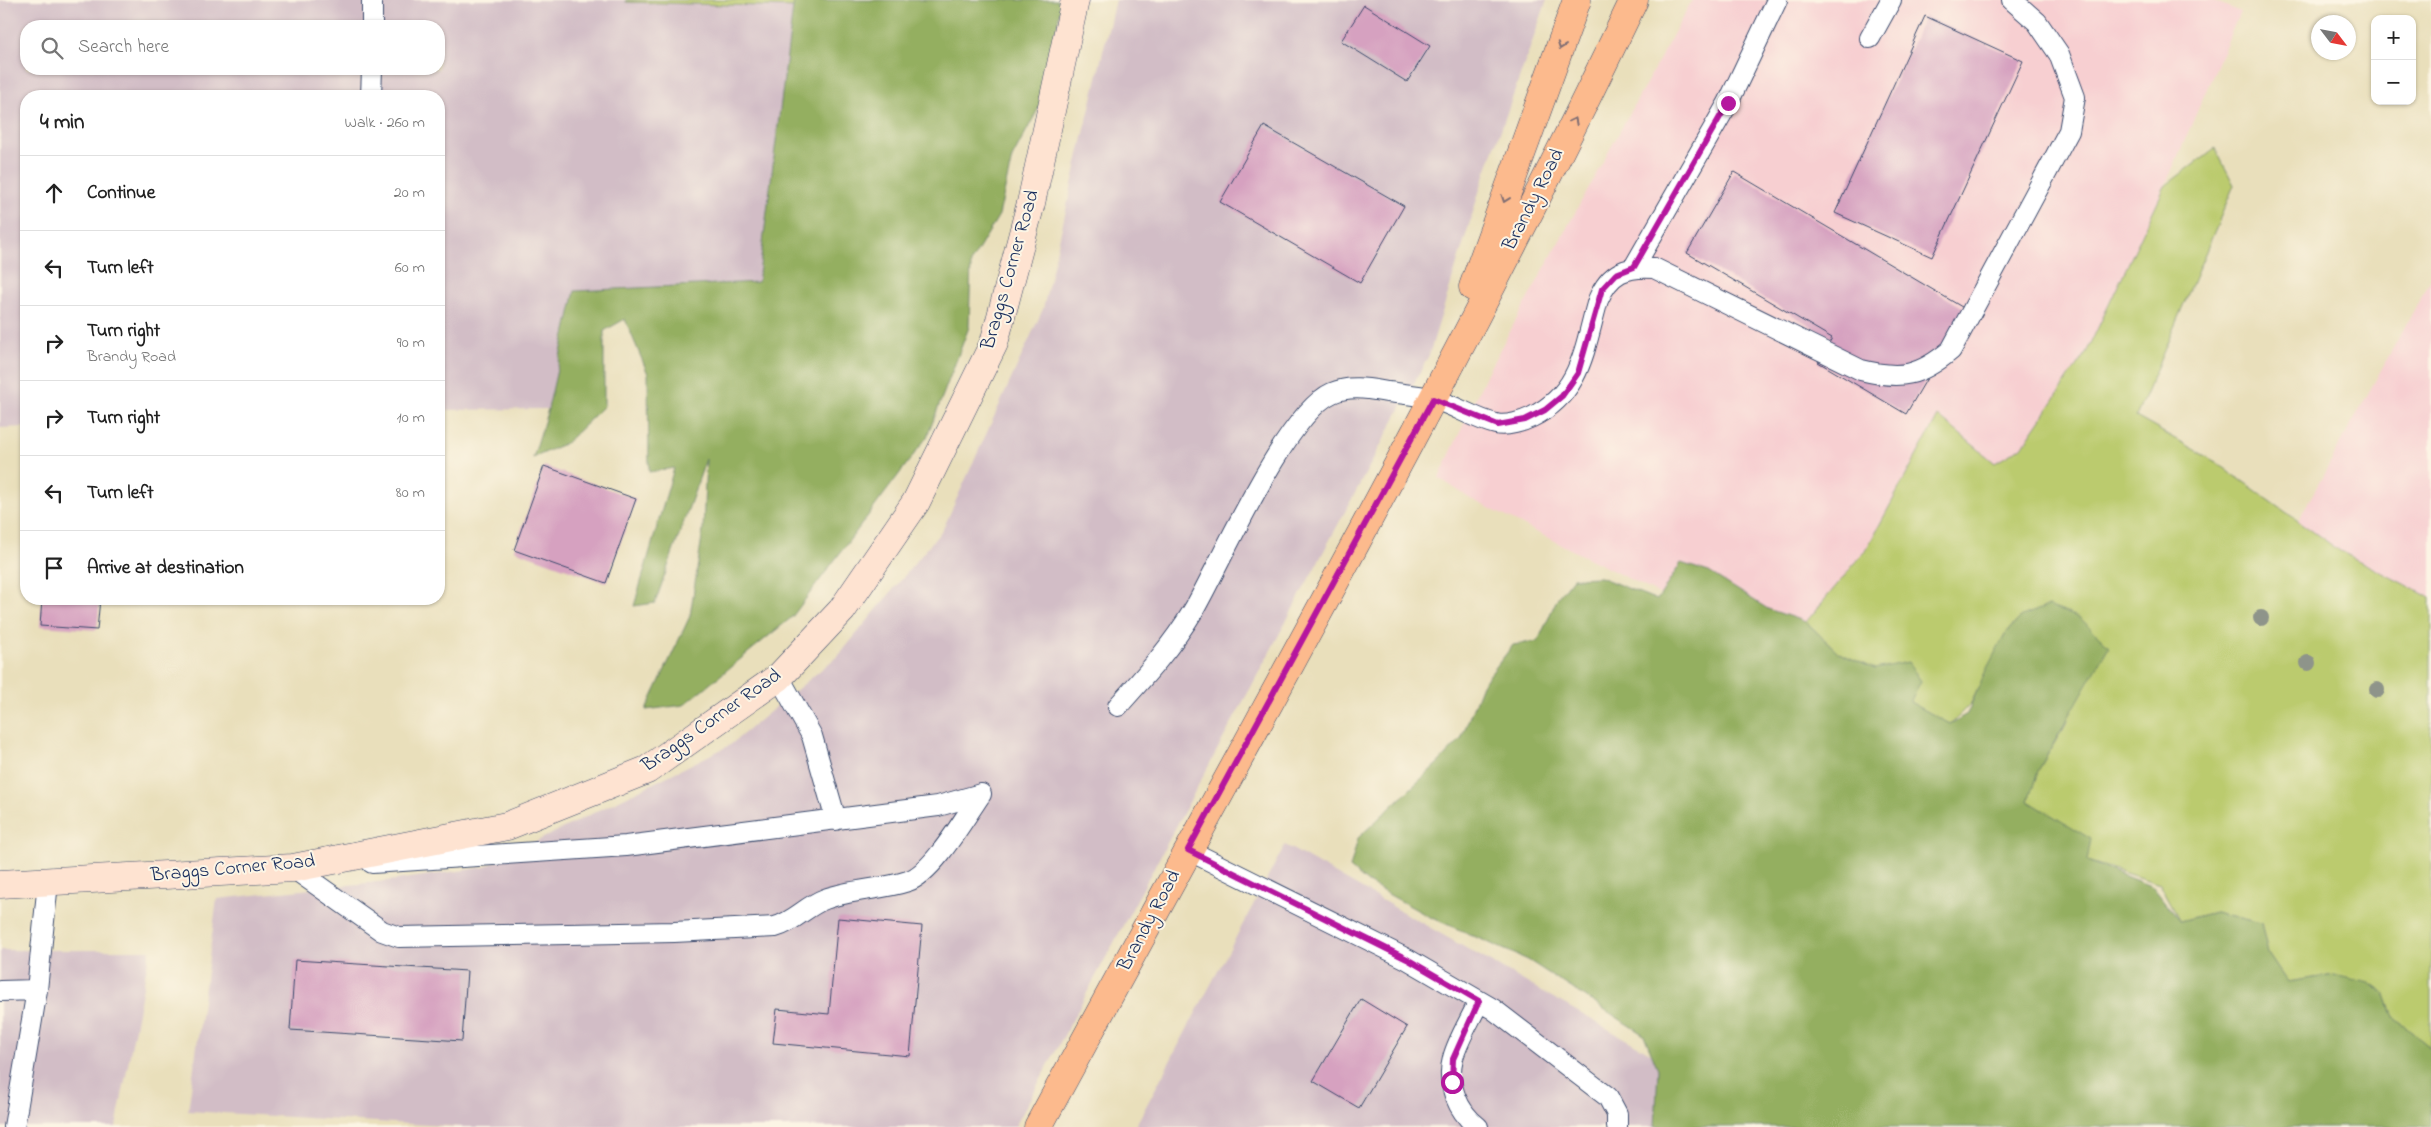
<!DOCTYPE html>
<html lang="en">
<head>
<meta charset="utf-8">
<style>
  :root { --surface:#fff; --page:#f2f2f2; --text:#222; --muted:#767676; --line:#e0e0e0 }
  body { margin:0; font-family:"Indie Flower",sans-serif; background:var(--page); color:var(--text) }
  .controls { position:absolute; right:15px; top:15px; display:grid; overflow:hidden; border-radius:10px; box-shadow:0 1px 4px #0004 }
  .controls button { width:45px; height:45px; display:grid; place-items:center; padding:0; border:0; border-bottom:1px solid var(--line); background:var(--surface); color:var(--text); font:25px sans-serif }
  .compass { position:absolute; left:2311px; top:15px; width:45px; height:45px; border-radius:50%; background:var(--surface); box-shadow:0 1px 4px #0004; rotate:122deg }
  .stop { position:absolute; width:15px; height:15px; margin:-11px; border:4px solid #b5179e; border-radius:50%; background:#fff }
  .stop.end { background:#b5179e; border-color:#fff; box-shadow:0 1px 5px #0008 }
  .list { margin:0; padding:0; list-style:none }
  h2 { display:flex; justify-content:space-between; align-items:center; height:65px; margin:0; padding:0 20px; font-size:21px }
  h2 small { font-size:16px; font-weight:400; color:var(--muted) }
  .list li { display:grid; grid-template-columns:32px 1fr auto; gap:15px; align-items:center; box-sizing:border-box; height:75px; padding:0 20px; border-top:1px solid var(--line) }
  .list b { display:block; font-size:19px; white-space:nowrap }
  .list p { margin:0; font-size:16px; white-space:nowrap; color:var(--muted) }
  .list em { font-size:16px; font-style:normal; color:var(--muted) }
  .icon { flex:none; width:28px; height:28px; fill:none; stroke:currentColor; stroke-width:2; stroke-linecap:round; stroke-linejoin:round }
  .map { position:relative; flex:none; width:2431px; height:1127px; overflow:hidden }
  .search { position:absolute; background:var(--surface); box-shadow:0 1px 4px #0004; left:20px; top:20px; width:425px; height:55px; display:flex; align-items:center; gap:12px; box-sizing:border-box; padding:0 18px; border-radius:20px; color:var(--muted); font-size:19px }
  .panel { position:absolute; background:var(--surface); box-shadow:0 1px 4px #0004; left:20px; top:90px; width:425px; height:515px; border-radius:20px }
  .map>svg:first-child { display:block }
  .built { fill:#f7cfd1 }
  .industrial { fill:#d2bdc6; fill-rule:evenodd }
  .green { fill:#bbcb6e; stroke:#6b7d66 }
  .forest { fill:#94af61; stroke:#586f60 }
  .building { fill:#d6a1c0 }
  .lines { fill:none; stroke-linecap:round; stroke-linejoin:round }
  .service-casing { stroke:#3a496c; stroke-width:22 }
  .secondary-casing { stroke:#3a496c; stroke-width:29 }
  .primary-casing { stroke:#3a496c; stroke-width:29 }
  .service { stroke:#fff; stroke-width:20 }
  .secondary { stroke:#fee3d1; stroke-width:28 }
  .primary { stroke:#fcba8d; stroke-width:28 }
  .tree { fill:#8e948a }
  .oneway { stroke:#806e73 }
  .route { stroke:#b5179e; stroke-width:6 }
  .labels { text-anchor:middle; dominant-baseline:central; stroke-width:4; stroke-linejoin:round; paint-order:stroke }
  .street-label { font-size:20px; fill:#1b2f5e; stroke:#fcf5e5 }
</style>
</head>
<body>
<div class="map">
<svg width="2431" height="1127" viewBox="0 0 2431 1127">
  <rect width="100%" height="100%" fill="#fcf5e5"/>
  <filter id="ink" filterUnits="userSpaceOnUse"><feTurbulence type="fractalNoise" baseFrequency=".02" numOctaves="2"/><feDisplacementMap in="SourceGraphic" scale="10" xChannelSelector="R" yChannelSelector="G"/><feConvolveMatrix kernelMatrix="1 2 1 2 8 2 1 2 1" color-interpolation-filters="sRGB"/></filter>
  <filter id="wash" filterUnits="userSpaceOnUse"><feTurbulence type="fractalNoise" baseFrequency=".0096" numOctaves="4" result="noise"/><feDisplacementMap in="SourceGraphic" scale="20" xChannelSelector="R" yChannelSelector="G"/><feGaussianBlur stdDeviation="1.12" result="paint"/><feColorMatrix in="noise" values="0 0 0 0 0 0 0 0 0 0 0 0 0 0 0 0 0 1.4 0 .05"/><feComposite in="paint" operator="in"/></filter>
  <g filter="url(#wash)">
    <rect width="100%" height="100%" fill="#e9dfbb"/>
    <path class="built" d="M1692,0h520l28,12 -75,174 -78,165 -65,96 -27,16 -57,-47 -72,134 -60,72 -38,-13 -59,-37 -48,23 -190,-96 -32,-21 49,-107z
      M2431,279v319l-91,-47 -42,-30z"/>
    <path class="industrial" d="M0,0h626l1,2 167,5 -36,275 -183,9 -27,118 -109,1v-314h-413v331l-26,1zM26,26h413v43h-413z
      M1115,0h432l-66,186 -52,169 -414,772h-553l-274,-16 29,-212 179,-19 89,-13 245,-122 110,-91 103,-125 100,-220z
      M1285,845l495,282h-645z
      M0,950h150l-34,177h-116z"/>
    <path class="green" d="M626,0h168v7l-168,-5z
      M2215,148l19,37 -98,232 80,45 124,89 91,47v450l-37,-30 -8,-23 -52,-20 -47,7 -19,-28 -7,-31 -46,-11 -35,9 -20,-37 -73,-23 -30,-42 -29,-18 10,-30 30,-51 -46,-104 -17,18 -34,69 -21,21 -41,-22 -34,-33 -36,-16 -33,-31 60,-72 72,-134 57,47 27,-16 65,-96 78,-165z"/>
    <path class="forest" d="M794,0h268l-19,100 -31,58 -13,57 -28,47 -2,65 -42,110 -135,180 -108,88 -38,5 44,-94 13,-86 3,-71 -51,144 -21,3 40,-138 -25,4 -1,-98 -23,-55 -21,12v75l-38,37 -33,15 15,-49 27,-118 183,-9z
      M1681,563l28,9 59,37 38,13 33,31 36,16 33,-7 13,19 -11,21 40,22 17,-10 19,-44 19,-36 17,-18 26,-10 32,12 29,28 -71,125 -10,30 63,38 -4,22 66,26 27,34 35,-9 46,11 7,31 19,28 47,-7 35,8 17,12 8,23 37,30v79h-776l3,-58 -14,-34 -116,-75 -100,-44 -60,-33 -18,-15 8,-30 81,-76 22,-23 21,-54 31,-40 25,-4 20,-44 15,-19 27,-1 57,23z"/>
    <g id="blocks">
      <path class="building" d="M1364,5l66,41 -23,36 -66,-41z
        M1925,16l98,45 -91,196 -97,-44z
        M1264,126l140,80 -44,77 -140,-81z
        M1734,172l233,138 -61,104 -88,-52 14,-24 -145,-85z
        M544,466l92,33 -30,84 -92,-33z
        M42,599h58l-3,31 -57,-4z
        M838,918l84,8 -12,130 -137,-13 4,-34 52,5z
        M295,960l172,11 -5,70 -172,-11z
        M1361,999l46,28 -48,81 -46,-27z"/>
    </g>
  </g>
  <g filter="url(#ink)">
    <use href="#blocks" fill-opacity="0" stroke="#3a496c" stroke-width="1"/>
    <g class="lines">
      <g class="service-casing">
        <path id="service" d="M372,26v-26
          M1870,38l21,-38
          M371,96l1,-27
          M1634,267l94,-164 49,-103
          M779,677l33,59 24,84
          M1118,706c27,-30 54,-60 75,-95 28,-48 92,-197 139,-218 18,-8 37,-4 56,-1 15,2 31,3 45,7 22,6 41,20 63,25 10,3 28,-3 36,-7 50,-25 52,-69 66,-117 12,-28 28,-34 56,-32l207,102c40,10 59,6 90,-20l118,-219 6,-34 -16,-43 -22,-32 -25,-22
          M1188,850l219,109 86,50 115,88 9,17v13
          M372,863l254,-17 312,-40 43,-12
          M293,868l89,63 17,6 275,-5 101,-5c19,-5 31,-21 50,-28 26,-10 56,-9 83,-18 25,-8 57,-64 73,-87
          M0,991l37,-1
          M14,1127l23,-137 11,-108
          M1478,1127c-20,-15 -32,-43 -25,-69 5,-19 18,-39 26,-57"/>
      </g>
      <g class="secondary-casing">
        <path id="secondary" d="M0,884l293,-16 214,-42 140,-56 132,-93 63,-67 74,-108 78,-159 37,-140 44,-203"/>
      </g>
      <g class="primary-casing">
        <path id="primary" d="M1473,287l104,-287
          M1038,1127c202,-374 413,-744 596,-1127"/>
      </g>
      <use href="#service" class="service"/>
      <use href="#secondary" class="secondary"/>
      <use href="#primary" class="primary"/>
    </g>
    <g class="tree">
      <circle cx="2261" cy="618" r="8"/>
      <circle cx="2308" cy="663" r="8"/>
      <circle cx="2377" cy="690" r="8"/>
    </g>
    <defs><path id="oneway-chevron" d="M-2-3.5L2.5 0L-2 3.5" fill="none" stroke-width="1.6" stroke-linecap="round" stroke-linejoin="round" transform="scale(1.25)"/></defs>
    <g class="oneway">
      <use href="#oneway-chevron" transform="translate(1561 46) rotate(110)"/>
      <use href="#oneway-chevron" transform="translate(1574 121) rotate(-63)"/>
      <use href="#oneway-chevron" transform="translate(1505 199) rotate(110)"/>
    </g>
  </g>
  <g class="lines" filter="url(#ink)">
    <path class="route" d="M1452,1082l1,-23 26,-58 -72,-42 -219,-109 245,-451 65,26 27,-5 20,-10 17,-14 16,-23 24,-84 14,-15 18,-7 94,-164"/>
  </g>
  <g class="labels">
    <g class="street-label">
      <text transform="translate(1534 200) rotate(-63)">Brandy Road</text>
      <text transform="translate(1011 270) rotate(-74)">Braggs Corner Road</text>
      <text transform="translate(712 721) rotate(-35)">Braggs Corner Road</text>
      <text transform="translate(233 869) rotate(-5)">Braggs Corner Road</text>
      <text transform="translate(1150 921) rotate(-62)">Brandy Road</text>
    </g>
  </g>
</svg>
<div class="controls">
<button>+</button>
<button>−</button>
</div>
<svg class="compass" viewBox="-18 -18 36 36"><path d="M0-13l5 13h-10z" fill="#e53935"/><path d="M0 13l5-13h-10z" fill="#767676"/></svg>
<div class="stop" style="left:1452px;top:1082px"></div>
<div class="stop end" style="left:1728px;top:103px"></div>
<div class="search"><svg class="icon" aria-label="search" viewBox="0 0 24 24"><circle cx="10" cy="10" r="6"/><path d="M15 15l6 6"/></svg>Search here</div>
<section class="panel">
<h2>4 min<small>Walk · 260 m</small></h2>
<ul class="list">
<li><svg class="icon" aria-label="ahead" viewBox="0 0 24 24"><path d="M12 20V5M6 11l6-6 6 6"/></svg><div><b>Continue</b></div><em>20 m</em></li>
<li><svg class="icon" aria-label="left" viewBox="0 0 24 24"><path d="M17 20v-9H6M10 6l-5 5 5 5"/></svg><div><b>Turn left</b></div><em>60 m</em></li>
<li><svg class="icon" aria-label="right" viewBox="0 0 24 24"><path d="M7 20v-9h11M14 6l5 5-5 5"/></svg><div><b>Turn right</b><p>Brandy Road</p></div><em>90 m</em></li>
<li><svg class="icon" aria-label="right" viewBox="0 0 24 24"><path d="M7 20v-9h11M14 6l5 5-5 5"/></svg><div><b>Turn right</b></div><em>10 m</em></li>
<li><svg class="icon" aria-label="left" viewBox="0 0 24 24"><path d="M17 20v-9H6M10 6l-5 5 5 5"/></svg><div><b>Turn left</b></div><em>80 m</em></li>
<li><svg class="icon" aria-label="arrive" viewBox="0 0 24 24"><path d="M6 21V4h12l-3 4 3 4H6"/></svg><div><b>Arrive at destination</b></div></li>
</ul>
</section>
</div>
</body>
</html>
